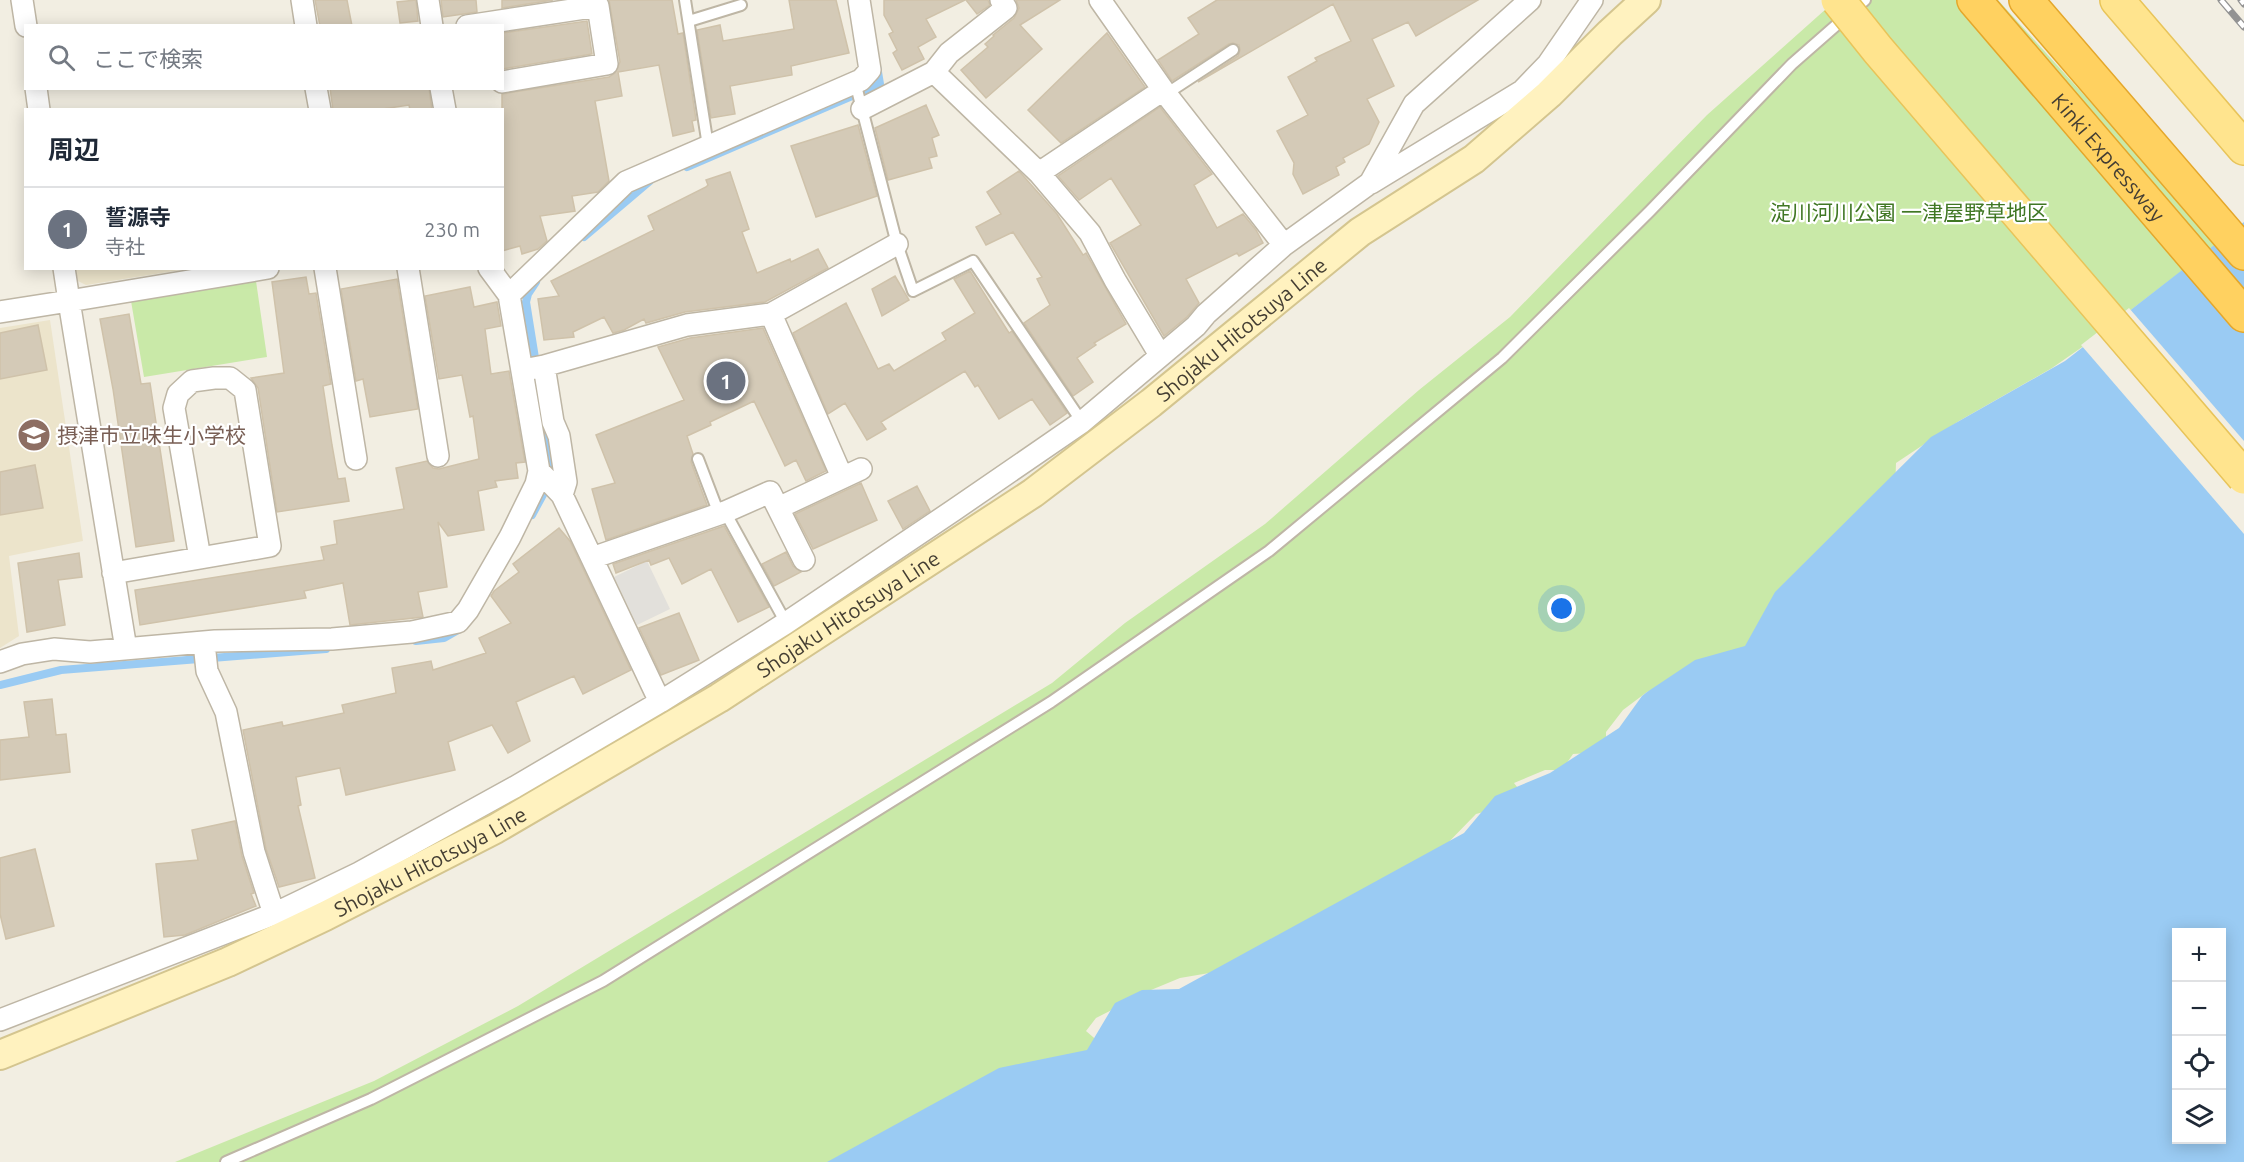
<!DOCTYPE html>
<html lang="ja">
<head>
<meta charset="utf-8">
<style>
  :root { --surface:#fff; --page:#f6f6f7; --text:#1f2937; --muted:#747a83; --line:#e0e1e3; --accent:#0b8043 }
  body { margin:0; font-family:Ubuntu,"Noto Sans JP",sans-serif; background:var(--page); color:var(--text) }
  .controls { position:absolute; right:18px; bottom:18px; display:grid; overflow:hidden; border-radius:0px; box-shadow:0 3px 15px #0003 }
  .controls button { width:54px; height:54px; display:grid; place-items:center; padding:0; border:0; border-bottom:2px solid var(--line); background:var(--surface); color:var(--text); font:30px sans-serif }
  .you { position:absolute; left:1562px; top:609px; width:21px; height:21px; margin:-15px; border:4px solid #fff; border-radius:50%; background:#1a73e8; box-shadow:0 0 0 9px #1a73e833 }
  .badge { display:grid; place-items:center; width:39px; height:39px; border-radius:50%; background:var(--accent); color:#fff; font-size:20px; font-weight:700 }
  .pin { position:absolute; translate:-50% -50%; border:3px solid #fff; box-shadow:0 2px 6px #0006 }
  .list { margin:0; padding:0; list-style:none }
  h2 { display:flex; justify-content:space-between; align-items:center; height:78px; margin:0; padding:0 24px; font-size:26px }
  h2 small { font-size:20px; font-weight:400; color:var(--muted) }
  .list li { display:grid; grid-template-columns:39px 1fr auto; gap:18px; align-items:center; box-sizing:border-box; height:84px; padding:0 24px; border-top:2px solid var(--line) }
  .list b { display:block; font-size:22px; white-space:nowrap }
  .list p { margin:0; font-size:20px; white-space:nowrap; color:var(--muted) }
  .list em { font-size:20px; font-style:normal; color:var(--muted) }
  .icon { flex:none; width:33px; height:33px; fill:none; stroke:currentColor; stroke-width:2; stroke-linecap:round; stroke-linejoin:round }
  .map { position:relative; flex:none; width:2244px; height:1162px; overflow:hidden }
  .search { position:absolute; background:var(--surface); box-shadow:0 3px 15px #0003; left:24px; top:24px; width:480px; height:66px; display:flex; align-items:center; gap:15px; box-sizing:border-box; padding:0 21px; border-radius:0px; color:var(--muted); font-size:22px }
  .panel { position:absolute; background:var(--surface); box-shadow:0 3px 15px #0003; left:24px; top:108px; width:480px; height:162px; border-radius:0px }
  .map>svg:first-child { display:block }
  .education { fill:#ece4cb }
  .green { fill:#c9e9a8 }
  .parking { fill:#e2e0db }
  .water { fill:#9acbf3; fill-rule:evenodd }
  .pier { fill:#f2eee2 }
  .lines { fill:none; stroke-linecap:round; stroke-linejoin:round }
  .stream { stroke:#9acbf3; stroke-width:8 }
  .building { fill:#d4cab7; stroke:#cfc2aa; stroke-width:1.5 }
  .lane-casing { stroke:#beb6a5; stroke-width:14 }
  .street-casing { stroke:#beb6a5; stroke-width:24 }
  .secondary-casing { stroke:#d4c58f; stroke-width:32 }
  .primary-casing { stroke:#e8c45a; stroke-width:36 }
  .highway-casing { stroke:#e4a72b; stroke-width:36 }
  .lane { stroke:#fff; stroke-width:10 }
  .street { stroke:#fff; stroke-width:21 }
  .secondary { stroke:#fff2bf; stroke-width:28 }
  .primary { stroke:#ffe48e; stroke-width:33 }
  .highway { stroke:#ffd160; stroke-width:33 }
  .rail-casing { stroke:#939393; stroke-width:7 }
  .rail { stroke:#fff; stroke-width:4.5; stroke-dasharray:14; stroke-linecap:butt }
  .primary-bridge-casing { stroke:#e8c45a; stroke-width:36; stroke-linecap:butt }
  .primary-bridge { stroke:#ffe48e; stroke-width:33 }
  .labels { text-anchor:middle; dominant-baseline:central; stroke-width:4.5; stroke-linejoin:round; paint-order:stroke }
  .street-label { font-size:21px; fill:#443e33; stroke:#fff }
  .park-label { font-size:21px; fill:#407724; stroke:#fff }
  .education-label { font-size:21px; fill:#785e54; stroke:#fff; text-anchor:start }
</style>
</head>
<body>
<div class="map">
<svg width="2244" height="1162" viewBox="0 0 2244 1162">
  <rect width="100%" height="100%" fill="#f2eee2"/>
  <path class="education" d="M76,269v-1l111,1 -101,16 -8,-4z
    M50,320l33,221 -74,15 10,80 -19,12v-320z"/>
  <path class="green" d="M1836,0h162l220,243 -130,100 -36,25 -93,53 -63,42 -1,29 -149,159 -99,41 -24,18 -17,22v15l-18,6 -15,1 -11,16h-17l-31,13 13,17 -51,14 -37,38 -218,119 -41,7 -29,12 -55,28 -10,13 14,12 -11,15 -235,104h-679l199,-81 144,-75 534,-323 73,-60 140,-99 154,-134 91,-73 197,-202z
    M256,281l11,76 -123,20 -13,-76z"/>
  <path class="parking" d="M647,561l23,48 -33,16 -23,-48z"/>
  <path class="water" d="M2244,222v940h-1417l172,-94 88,-18 28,-47 27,-13 37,-1 285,-156 31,-37 55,-23 69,-45 23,-32 5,-4 48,-32 50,-14 30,-54 156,-155 134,-76zM2176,932h46v208h-46z"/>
  <path class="pier" d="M2129,308l115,133v93l-163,-189z"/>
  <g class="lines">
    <path class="stream" d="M687,167l193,-83 -3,-18
      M584,237l66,-56
      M535,358l-9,-56 2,-8 8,-12
      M545,426l7,46
      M532,515l13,-24
      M416,641l28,-3 14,-8
      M0,685l61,-15 265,-21"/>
  </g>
  <path class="building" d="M315,0h32l5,26h-32z
    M416,0l2,21 -18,2 -3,-21z
    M441,0h35l1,12 -34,5z
    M502,0h51l-51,8z
    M609,0h63l6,34 5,-1 13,87 -4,1 2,10 -21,5 -14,-71 -41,7 4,24 -27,5 14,80 -11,11 -26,4 3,15 -35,5 7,25 -9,8 -16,5 -2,-8 -18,5v-157l107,-17 6,-4 5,-11z
    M789,0h47l13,53 -58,13 1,9 -62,11 5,28 -24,4 -14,-88 23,-5 3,16 71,-12z
    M884,0h81l-39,19 10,18 -18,10 6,12 -22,11 -9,-17 4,-3 -8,-16 4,-2 -9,-17z
    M966,0h22l2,5 -13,9z
    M1016,0h44l-40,25 22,24 -56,49 -25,-28 27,-23 -3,-3 9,-8 -1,-1 21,-17 5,-10z
    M1217,0h261l-62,36 -8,-14 -36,17 22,47 -27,13 12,23 -10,22 -26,14 2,4 -9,5 3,8 -36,19 -10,-20 1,-11 -17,-32 31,-16 -20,-38 29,-16 -2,-3 36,-17 -18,-37 -135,78 40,-26 2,-6 -1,-5 -6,-2 -4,1 -57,37 -14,-21 41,-26 -11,-16z
    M587,21l5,33 -90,15v-36z
    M1107,33l38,54 -84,56 -33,-33z
    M330,88h99l3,22h-22l-1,-5 -33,5h-43z
    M926,105l13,30 -7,3 5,18 -8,2 3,10 -44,12 -13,-52z
    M1160,107l52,67 -18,11 23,43 26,-14 13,16 7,13 -24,13 -2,-3 -51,26 13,24 -12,14 -23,19 -54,-93 31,-18 -30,-47 -32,22 -21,-24z
    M858,125l19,71 -61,21 -25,-71z
    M1019,171l38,43 26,41 3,-2 40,71 -32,19 2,2 -19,13 16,24 -20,14 -49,-73 26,-18 -13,-26 5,-2 -29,-45 -27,13 -10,-18 25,-13 -14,-22z
    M730,172l19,57 -7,3 15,41 33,-14 1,3 27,-13 10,19 -63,34 -80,10 -39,11 -2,-4 -20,11 -11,3 -9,-16 -31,15 1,5 -30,3 -6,-41 21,-3 -8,-15 103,-51 -6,-14 58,-29 2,-2 -2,-5z
    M970,271l39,62 3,-2 55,82 -17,12 -18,-26 -33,20 -21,-34 -3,2 -10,-16 -84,51 5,7 -19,11 -22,-37 -17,11 -35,-81 53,-30 32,66 11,-5 5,7 52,-31 -4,-7 33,-20 -21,-34z
    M895,276l14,24 -27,16 -10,-27z
    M306,277l3,17 7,-1 15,91 -8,2 9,59 6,34 7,-1 4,23 -72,11 -19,-124 -7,-10 33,-5 -12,-91z
    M397,279l21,130 -48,8 -7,-38 -7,2 -15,-92z
    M470,287l4,20 23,-5 4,24 -16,3 6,45 18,-3 16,91 -9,1 2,15 -23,3 2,6 -19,4 6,39 -36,6 -10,-14 9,65 -29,5 5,25 -73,8 -7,-42 -39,8 2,7 -166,27 -5,-35 189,-30 -3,-13 16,-3 -3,-23 70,-12 -8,-41 31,-7 6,7 6,1 40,-10 -6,-43 -3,1 -8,-42 -23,4 -14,-83z
    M129,314l12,70 9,-1 24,158 -38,6 -23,-158 -13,-70z
    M38,325l9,45 -47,9v-46z
    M763,328l63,143 -20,10 -10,-21 -11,6 -31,-65 -44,21 1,3 -24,11 6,18 -2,8 16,43 -101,35 -14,-51 23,-6 -19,-48 88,-35 -26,-53 32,-9z
    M35,465l8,43 -43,7v-43z
    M861,483l16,37 -64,29 -18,-35z
    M917,486l13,25 -27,18 -15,-28z
    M724,526l45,81 -31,15 -27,-53 -29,15 -13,-26 -18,7 -2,-5 -33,13 -3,-9z
    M559,528l11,13 61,129 -48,24 -9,-18 -58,26 14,39 -22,12 -16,-28 -44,17 7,28 -109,25 -6,-27 -44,9 5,28 -3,1 17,72 -36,9 -13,-38 -23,-119 39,-8 1,4 61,-13 -2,-8 54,-12 -4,-25 39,-7 2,9 53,-17 -7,-15 32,-15 -20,-27 3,-5 25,-19 -6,-8z
    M786,552l7,14 8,6 -27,14 -12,-22z
    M79,553l3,24 -24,3 7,45 -38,7 -9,-69z
    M679,613l20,47 -38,15 -22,-47z
    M52,699l4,36 10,-1 4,38 -70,8v-40l29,-3 -5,-35z
    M235,821l7,35 12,37 -3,1 5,12 -71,29 -21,2 -8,-73 42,-4 -6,-30z
    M35,849l19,77 -48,13 -6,-25v-56z"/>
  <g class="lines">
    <g class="lane-casing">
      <path id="lane" d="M685,0l23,146
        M689,21l52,-16
        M855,82l42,162 16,47 60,-30 109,161
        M1166,94l67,-44
        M698,459l21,55
        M725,512l61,111
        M226,1162l145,-63 232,-118 448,-279 218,-151 233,-193 148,-147 142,-147 73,-64"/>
    </g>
    <g class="street-casing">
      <path id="street" d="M22,0l4,26
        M302,0l4,26
        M428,0l4,26
        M1100,0l66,94 118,151
        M467,26l131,-20 9,58 -105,18
        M934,72l105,101 51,60 25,47 45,75
        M36,88l3,22
        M316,88l4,22
        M441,88l4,22
        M862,109l72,-37 15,-19 57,-45 -5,-8
        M1039,173l124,-83
        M1371,183l151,-92 26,-27 44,-64
        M325,268l31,191
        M408,268l30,188
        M489,268l20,27 30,176 23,24 98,207
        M509,295l117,-113 235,-102 9,-10 -11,-70
        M0,312l69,-11 -5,-33
        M771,314l126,-70
        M544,366l9,56 6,14 7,46 -4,13
        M523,370l21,-4 143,-41 84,-11 71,163
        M778,508l83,-39
        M592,558l133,-46 45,-20 34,68
        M113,573l157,-27 -25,-156 -15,-12h-16l-22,3 -14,13 -4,14 26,150
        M204,643l3,28 19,41 28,140 20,62
        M126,649l-57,-348 199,-33
        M0,662l22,-8 32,-5 36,3 125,-11 117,-2 80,-7 46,-10 10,-12 42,-73 26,-53 3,-13
        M0,1020l274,-106 85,-41 156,-86 145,-85 126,-79 168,-113 128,-88 114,-96 10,-12 78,-69 86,-62 44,-79 116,-104"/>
    </g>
    <g class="secondary-casing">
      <g id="secondary">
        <path id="s1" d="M0,1055l228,-93 97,-46 170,-87 224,-131 314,-205 118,-90 209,-171 114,-73 75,-65 61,-61 36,-33"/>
      </g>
    </g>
    <g class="primary-casing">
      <path id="primary" d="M2117,0l127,148"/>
    </g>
    <g class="highway-casing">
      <g id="highway">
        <path id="s2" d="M1974,0l270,315"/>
        <path d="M2026,0l218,253"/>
      </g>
    </g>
    <use href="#lane" class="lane"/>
    <use href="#street" class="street"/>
    <use href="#secondary" class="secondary"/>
    <use href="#primary" class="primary"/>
    <use href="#highway" class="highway"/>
    <g class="rail-casing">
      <path id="rail" d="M2221,0l23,27
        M2241,0l3,4"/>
    </g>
    <use href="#rail" class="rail"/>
    <g class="primary-bridge-casing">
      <path id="primary-bridge" d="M1838,0l40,50 366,427"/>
    </g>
    <use href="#primary-bridge" class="primary-bridge"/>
  </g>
  <defs>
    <g id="school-disc" transform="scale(1.725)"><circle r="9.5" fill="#8d6e63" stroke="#fff"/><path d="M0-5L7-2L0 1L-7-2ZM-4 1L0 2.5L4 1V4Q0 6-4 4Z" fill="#fff"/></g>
  </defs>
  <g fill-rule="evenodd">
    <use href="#school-disc" x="34" y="435"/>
  </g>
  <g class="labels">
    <g class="street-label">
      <text stroke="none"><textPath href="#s2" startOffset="207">Kinki Expressway</textPath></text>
      <text stroke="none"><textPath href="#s1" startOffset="1444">Shojaku Hitotsuya Line</textPath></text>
      <text stroke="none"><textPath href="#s1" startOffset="958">Shojaku Hitotsuya Line</textPath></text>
      <text stroke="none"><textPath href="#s1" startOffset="472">Shojaku Hitotsuya Line</textPath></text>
    </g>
    <g class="park-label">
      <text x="1909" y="212">淀川河川公園 一津屋野草地区</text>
    </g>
    <g class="education-label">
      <text x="57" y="435">摂津市立味生小学校</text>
    </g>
  </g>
</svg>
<div class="controls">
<button>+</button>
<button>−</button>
<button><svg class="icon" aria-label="locate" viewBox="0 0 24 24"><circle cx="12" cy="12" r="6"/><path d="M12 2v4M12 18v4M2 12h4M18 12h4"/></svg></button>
<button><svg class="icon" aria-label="layers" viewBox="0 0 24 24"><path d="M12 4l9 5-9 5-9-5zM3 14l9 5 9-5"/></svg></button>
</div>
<div class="you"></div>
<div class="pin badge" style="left:726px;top:381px;background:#6b7280">1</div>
<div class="search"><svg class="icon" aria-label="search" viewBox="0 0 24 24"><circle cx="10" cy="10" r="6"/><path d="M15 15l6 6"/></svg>ここで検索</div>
<section class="panel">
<h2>周辺<small></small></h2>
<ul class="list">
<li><span class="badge" style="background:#6b7280">1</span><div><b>誓源寺</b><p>寺社</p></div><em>230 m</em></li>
</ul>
</section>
</div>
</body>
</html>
